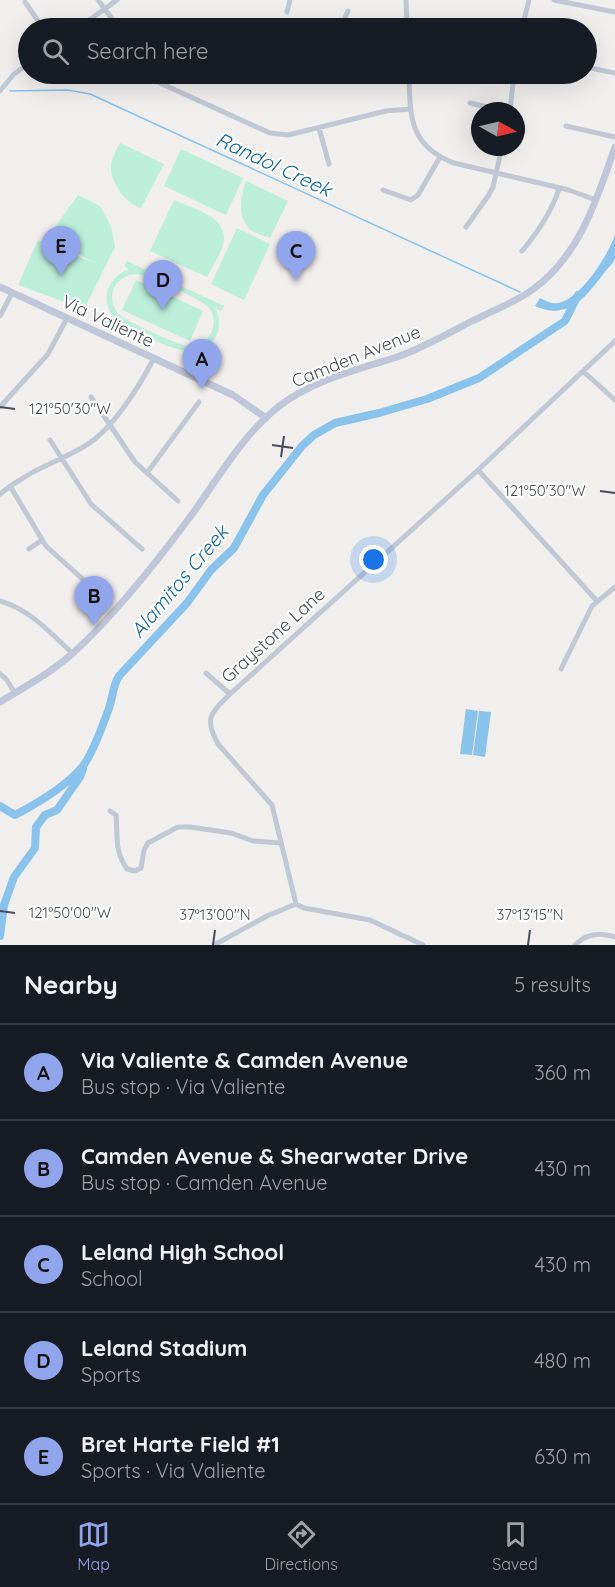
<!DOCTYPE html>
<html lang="en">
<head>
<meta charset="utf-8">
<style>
  :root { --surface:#171b24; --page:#242831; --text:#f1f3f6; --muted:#9ea1a6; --line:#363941; --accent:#90a5ec }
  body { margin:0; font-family:Quicksand,sans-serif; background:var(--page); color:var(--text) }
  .compass { position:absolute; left:471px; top:102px; width:54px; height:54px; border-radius:50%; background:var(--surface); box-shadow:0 6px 24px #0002; rotate:98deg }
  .you { position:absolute; left:374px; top:560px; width:21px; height:21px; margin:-15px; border:4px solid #fff; border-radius:50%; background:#1a73e8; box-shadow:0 0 0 9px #1a73e833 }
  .badge { display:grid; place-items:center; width:39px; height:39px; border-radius:50%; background:var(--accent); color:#111; font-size:20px; font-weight:700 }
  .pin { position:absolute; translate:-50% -50px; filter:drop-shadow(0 2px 3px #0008) }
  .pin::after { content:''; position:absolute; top:32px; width:21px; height:18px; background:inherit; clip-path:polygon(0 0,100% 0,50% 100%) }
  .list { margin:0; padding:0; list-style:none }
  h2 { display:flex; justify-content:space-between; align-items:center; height:78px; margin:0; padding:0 24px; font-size:26px }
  h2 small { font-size:20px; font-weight:400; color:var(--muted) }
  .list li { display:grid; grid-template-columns:39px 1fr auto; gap:18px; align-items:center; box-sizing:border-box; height:96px; padding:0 24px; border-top:2px solid var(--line) }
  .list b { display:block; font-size:22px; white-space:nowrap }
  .list p { margin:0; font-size:20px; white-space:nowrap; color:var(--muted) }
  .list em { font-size:20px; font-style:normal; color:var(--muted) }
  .icon { flex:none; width:33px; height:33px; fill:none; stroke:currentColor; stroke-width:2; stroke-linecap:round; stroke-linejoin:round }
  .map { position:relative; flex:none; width:615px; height:945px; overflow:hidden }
  .search { position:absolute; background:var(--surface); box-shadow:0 6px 24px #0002; left:18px; right:18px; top:18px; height:66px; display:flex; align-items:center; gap:15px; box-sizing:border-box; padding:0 21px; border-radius:33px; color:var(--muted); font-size:22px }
  .sheet { height:558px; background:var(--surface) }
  nav { display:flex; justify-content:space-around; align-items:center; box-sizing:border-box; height:84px; border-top:2px solid var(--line); background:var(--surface); font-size:16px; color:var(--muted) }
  nav a { display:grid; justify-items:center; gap:3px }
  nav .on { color:var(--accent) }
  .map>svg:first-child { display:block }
  .green { fill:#bceeda; fill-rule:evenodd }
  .water { fill:#89c2eb }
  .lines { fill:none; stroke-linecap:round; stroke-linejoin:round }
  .stream { stroke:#89c2eb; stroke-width:1.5 }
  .river { stroke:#89c2eb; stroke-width:8 }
  .street { stroke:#c1c7d3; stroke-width:5 }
  .secondary { stroke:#c0c6d7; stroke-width:7 }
  .ticks { fill:none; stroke:#464d5b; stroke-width:2 }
  .labels { text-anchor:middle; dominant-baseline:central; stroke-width:4.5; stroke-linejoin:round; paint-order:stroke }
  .street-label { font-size:18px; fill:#464d5b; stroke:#fff }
  .water-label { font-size:20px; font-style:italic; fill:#0d66a7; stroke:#fff }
  .ticks-label { font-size:15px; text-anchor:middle; fill:#464d5b; stroke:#fff; stroke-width:4.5; stroke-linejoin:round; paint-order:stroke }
</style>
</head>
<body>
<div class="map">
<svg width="615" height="945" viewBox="0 0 615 945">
  <rect width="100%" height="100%" fill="#f1eeee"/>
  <path class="green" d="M120,143l44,21 -23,44c-15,-4 -31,-26 -30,-42 0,-7 6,-17 9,-23z
    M181,149l62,29 -17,37 -62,-29z
    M246,181l42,20 -18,37c-5,-2 -13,-4 -18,-7 -15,-11 -12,-35 -6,-50z
    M78,195l22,11 11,20 4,21 -31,62 -66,-24 20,-45 57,23 -48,-25z
    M174,200c16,7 51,16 50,38 0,12 -11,28 -17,39l-57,-26z
    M237,228l33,16 -26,56 -33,-16z
    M127,261l97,45 -3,5 -5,-2c4,11 5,22 -3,32 -20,26 -67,-6 -90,-17 -25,-14 -20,-45 6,-55l-5,-3zM129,275c5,-1 9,-1 14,0 12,4 59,24 66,33 14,18 -5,44 -26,37 -12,-4 -59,-24 -66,-33 -5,-6 -6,-15 -4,-22 3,-8 9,-12 16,-15z
    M136,280l67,31 -13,30 -68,-31z"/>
  <path class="water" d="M615,235c0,6 0,17 0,23 -1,5 -8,11 -11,15 -18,24 -36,48 -69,33l5,-8c6,3 11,6 18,5 23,-4 50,-48 57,-68z
    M466,709l12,2 -6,44 -12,-1z
    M479,711l12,1 -6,45 -12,-2z"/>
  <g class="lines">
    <path class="stream" d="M10,91l58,-1 22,4 430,198"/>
    <path class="river" d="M0,806l15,9c23,-12 51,-28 68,-49 11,-15 18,-37 25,-55 5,-12 4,-24 11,-35l68,-73 24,-33 23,-22 29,-53 39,-49 12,-11 21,-12 44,-10 48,-14 52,-21 86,-57 13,-26
      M0,936l4,-31 10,-28 21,-29 1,-21 9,-12 12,-5 23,-33 3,-8"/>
    <path class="street" d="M98,0l21,28
      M406,0l1,28
      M554,0l61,12
      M25,2l18,26
      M287,12l3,-12
      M78,28l39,-28
      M345,28l-2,-6 5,-11
      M522,28l7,-28
      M586,67l29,6
      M153,74l7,9 110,50 18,2 98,-24 24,-2
      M409,74c1,42 0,72 45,89l115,27 27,10
      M0,91l14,-17 14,-10
      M470,103l35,8
      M510,111l4,-37
      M566,126l49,11
      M319,128l10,36
      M383,190l28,10 7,-5 22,-38
      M466,227l22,-31 5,-9 9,-40
      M522,251c16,-19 29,-38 37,-62
      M0,316l12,-23
      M584,372l31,28
      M91,397l44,65 43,39
      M0,407l48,-53 19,-36
      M50,440l41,64 51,45
      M478,470l119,131
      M147,473l52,-71
      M10,486l36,60 52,47
      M0,494c29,-24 54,-30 85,-48 28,-17 54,-59 69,-88
      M29,549l13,-9
      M0,601c30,9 50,31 72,52
      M561,669l31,-63 23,-19
      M206,673l24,21
      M0,674l6,5 9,14
      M110,811l6,4c2,22 -2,35 11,54l8,2 6,-3 3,-18 4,-7 30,-16h12l41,6 22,8 27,2
      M214,945l53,-29 29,-12
      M423,945l-53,-25 -66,-12 -8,-4 -24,-99 -54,-61c-14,-26 -8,-30 12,-50l248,-224 137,-129
      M575,945c12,-12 25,-13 40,-8"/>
    <path class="secondary" d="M0,287l233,108 33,23
      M0,702c25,-15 50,-29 72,-48 42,-38 87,-95 121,-141 26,-36 49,-77 85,-106 33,-26 77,-37 116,-49 27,-9 53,-24 78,-37 20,-10 42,-18 60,-31 48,-34 65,-91 83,-143"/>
  </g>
  <path class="ticks" d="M0,407l15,2M272,445l21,3M281,457l3,-21M600,491l15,2M0,911l15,2M213,945l2,-15M528,945l2,-15"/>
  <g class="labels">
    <g class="street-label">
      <text transform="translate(108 321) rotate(25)">Via Valiente</text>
      <text transform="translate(356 356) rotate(-22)">Camden Avenue</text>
      <text transform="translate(273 635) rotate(-42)">Graystone Lane</text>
    </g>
    <g class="water-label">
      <text transform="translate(274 164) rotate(25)">Randol Creek</text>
      <text transform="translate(179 581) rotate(-50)">Alamitos Creek</text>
    </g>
  </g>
  <g class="ticks-label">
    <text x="70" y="414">121°50'30"W</text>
    <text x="545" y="496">121°50'30"W</text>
    <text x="70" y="918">121°50'00"W</text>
    <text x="215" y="920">37°13'00"N</text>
    <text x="530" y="920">37°13'15"N</text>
  </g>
</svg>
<svg class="compass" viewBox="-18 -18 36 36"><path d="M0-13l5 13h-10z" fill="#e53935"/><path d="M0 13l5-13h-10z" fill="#9ea1a6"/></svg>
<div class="you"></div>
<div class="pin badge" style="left:202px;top:389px">A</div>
<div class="pin badge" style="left:94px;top:626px">B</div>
<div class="pin badge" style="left:296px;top:281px">C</div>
<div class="pin badge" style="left:163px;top:310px">D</div>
<div class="pin badge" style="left:61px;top:276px">E</div>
<div class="search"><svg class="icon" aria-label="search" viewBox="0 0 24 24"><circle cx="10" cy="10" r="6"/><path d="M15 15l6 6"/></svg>Search here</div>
</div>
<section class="sheet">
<h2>Nearby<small>5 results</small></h2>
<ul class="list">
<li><span class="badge">A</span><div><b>Via Valiente &amp; Camden Avenue</b><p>Bus stop · Via Valiente</p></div><em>360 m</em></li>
<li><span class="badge">B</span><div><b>Camden Avenue &amp; Shearwater Drive</b><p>Bus stop · Camden Avenue</p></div><em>430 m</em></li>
<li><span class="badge">C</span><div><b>Leland High School</b><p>School</p></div><em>430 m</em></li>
<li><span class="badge">D</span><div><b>Leland Stadium</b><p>Sports</p></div><em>480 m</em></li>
<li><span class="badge">E</span><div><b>Bret Harte Field #1</b><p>Sports · Via Valiente</p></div><em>630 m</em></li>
</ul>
</section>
<nav>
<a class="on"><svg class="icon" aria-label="map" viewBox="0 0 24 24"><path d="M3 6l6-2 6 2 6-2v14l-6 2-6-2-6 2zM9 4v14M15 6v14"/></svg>Map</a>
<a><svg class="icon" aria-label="directions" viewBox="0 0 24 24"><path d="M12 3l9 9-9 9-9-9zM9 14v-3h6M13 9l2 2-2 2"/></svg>Directions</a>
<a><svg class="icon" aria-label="saved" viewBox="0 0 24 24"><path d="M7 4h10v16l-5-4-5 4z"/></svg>Saved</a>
</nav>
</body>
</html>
